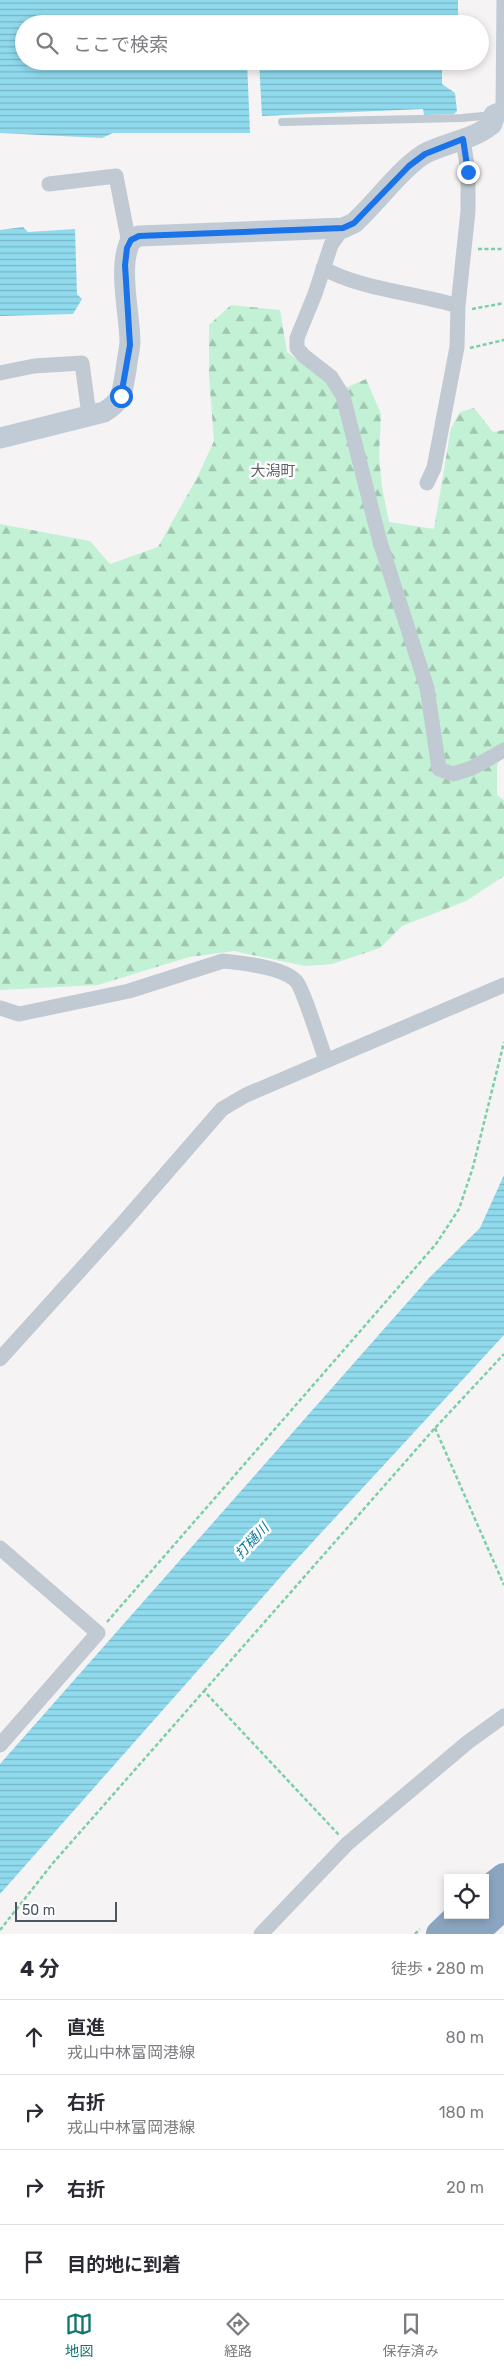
<!DOCTYPE html>
<html lang="ja">
<head>
<meta charset="utf-8">
<style>
  :root { --surface:#fff; --page:#f2f2f3; --text:#2b2b33; --muted:#7c7c81; --line:#e1e1e2; --accent:#0f766e }
  body { margin:0; font-family:Rubik,"Noto Sans JP",sans-serif; background:var(--page); color:var(--text) }
  .controls { position:absolute; right:15px; bottom:15px; display:grid; overflow:hidden; border-radius:0px; box-shadow:0 2px 8px #0003 }
  .controls button { width:45px; height:45px; display:grid; place-items:center; padding:0; border:0; border-bottom:1px solid var(--line); background:var(--surface); color:var(--text); font:25px sans-serif }
  .scale { position:absolute; left:15px; bottom:12px; width:102px; box-sizing:border-box; padding-left:5px; border:2px solid #4a5661; border-top:0; font-size:14px; line-height:18px; white-space:nowrap; color:#4a5661; -webkit-text-stroke:4px #fff; paint-order:stroke }
  .stop { position:absolute; width:15px; height:15px; margin:-11px; border:4px solid #1a73e8; border-radius:50%; background:#fff }
  .stop.end { background:#1a73e8; border-color:#fff; box-shadow:0 1px 5px #0008 }
  .list { margin:0; padding:0; list-style:none }
  h2 { display:flex; justify-content:space-between; align-items:center; height:65px; margin:0; padding:0 20px; font-size:21px }
  h2 small { font-size:16px; font-weight:400; color:var(--muted) }
  .list li { display:grid; grid-template-columns:32px 1fr auto; gap:15px; align-items:center; box-sizing:border-box; height:75px; padding:0 20px; border-top:1px solid var(--line) }
  .list b { display:block; font-size:19px; white-space:nowrap }
  .list p { margin:0; font-size:16px; white-space:nowrap; color:var(--muted) }
  .list em { font-size:16px; font-style:normal; color:var(--muted) }
  .icon { flex:none; width:28px; height:28px; fill:none; stroke:currentColor; stroke-width:2; stroke-linecap:round; stroke-linejoin:round }
  .map { position:relative; flex:none; width:504px; height:1934px; overflow:hidden }
  .search { position:absolute; background:var(--surface); box-shadow:0 2px 8px #0003; left:15px; right:15px; top:15px; height:55px; display:flex; align-items:center; gap:12px; box-sizing:border-box; padding:0 18px; border-radius:28px; color:var(--muted); font-size:19px }
  .sheet { height:365px; background:var(--surface) }
  nav { display:flex; justify-content:space-around; align-items:center; box-sizing:border-box; height:70px; border-top:1px solid var(--line); background:var(--surface); font-size:14px; color:var(--muted) }
  nav a { display:grid; justify-items:center; gap:2px }
  nav .on { color:var(--accent) }
  .map>svg:first-child { display:block }
  .forest { fill:url(#forest-firs) }
  .water { fill:url(#water-rules) }
  .lines { fill:none; stroke-linecap:round; stroke-linejoin:round }
  .path { stroke:#7ad0a6; stroke-width:2.5; stroke-dasharray:4 2.5; stroke-linecap:butt }
  .lane { stroke:#c1cad2; stroke-width:8 }
  .street { stroke:#c1cad2; stroke-width:15 }
  .secondary { stroke:#c1cbd6; stroke-width:21 }
  .highway { stroke:#8ba5c1; stroke-width:28 }
  .route { stroke:#1a73e8; stroke-width:6 }
  .labels { text-anchor:middle; dominant-baseline:central; stroke-width:5; stroke-linejoin:round; paint-order:stroke }
  .water-label { font-size:14px; font-style:italic; fill:#0c7c9b; stroke:#fff }
  .quarter-label { font-size:15px; fill:#5f6368; stroke:#fff }
</style>
</head>
<body>
<div class="map">
<svg width="504" height="1934" viewBox="0 0 504 1934">
  <defs>
    <pattern id="forest-firs" width="22" height="20" patternUnits="userSpaceOnUse" patternTransform="scale(1.25)"><rect width="22" height="20" fill="#c3f1d5"/><path d="M5 1l3.5 6h-7zM16 11l3.5 6h-7z" fill="#a0c6b0"/></pattern>
    <pattern id="water-rules" width="6" height="5" patternUnits="userSpaceOnUse" patternTransform="scale(1.25)"><rect width="6" height="5" fill="#90daee"/><path d="M0 2.5h6" fill="none" stroke="#78b4c4"/></pattern>
  </defs>
  <rect width="100%" height="100%" fill="#f5f3f3"/>
  <path class="forest" d="M231,305l49,5 7,42 41,31 20,4 18,-8 15,35 -2,42 3,31 7,35 45,7 17,-101 9,-16 14,-4 19,24 11,-2v312l-7,25v28l7,5v76l-38,25 -64,25 -22,22 -48,16 -27,2 -71,-15 -45,6 -91,28 -98,5v-466l90,17 20,23 48,-17 40,-71 16,-35 -5,-65v-51z"/>
  <path class="water" d="M0,0h458v24h-434v37h223l3,72h-137l-11,5 -102,-5z
    M259,61h183v23l13,9 2,18 -3,3 -30,1 -1,-6 -161,7z
    M23,227l5,5 47,-3 2,65 5,5 -9,15 -73,2v-86z
    M504,1175v160l-220,238 -284,321v-130l429,-486 51,-50z"/>
  <g class="lines">
    <path class="path" d="M478,249h26
      M472,309l32,-6
      M470,348l34,-8
      M435,1428l69,157
      M107,1622l329,-378 23,-35 14,-42 31,-125
      M204,1691l231,-263 69,-74
      M0,1930l53,-67 151,-172 135,144
      M415,1934l5,-5"/>
    <path class="lane" d="M282,122l180,-4 30,-3"/>
    <path class="street" d="M503,111l1,-111
      M49,184l67,-8 12,62 3,2
      M343,228l-12,17 -16,49 -18,44v10l7,8 27,21 12,19 37,146 47,146 12,81 14,5 19,-6 32,-18
      M323,268c36,21 93,25 135,38
      M0,373l34,-7 48,-3 7,52
      M427,483l7,-15 23,-121 1,-41 10,-95v-39l-5,-33
      M0,1008l19,6 110,-23 94,-30c19,2 60,6 73,20 7,7 25,66 30,79
      M0,1359l122,-135 100,-115 24,-14 258,-110
      M0,1548l98,85 -98,112
      M261,1934l86,-90 121,-102 36,-26"/>
    <path class="secondary" d="M0,438l104,-26c20,-12 18,-21 22,-42 1,-9 3,-18 4,-27 0,-29 -13,-77 1,-103l8,-4 204,-8 11,-5c20,-18 51,-59 72,-70 22,-11 47,-13 66,-29l2,-9 10,-4"/>
    <path class="highway" d="M485,1892l19,-15
      M440,1934l20,-19
      M473,1934l31,-28"/>
  </g>
  <g class="lines">
    <path class="route" d="M121,396l9,-51 -5,-80 2,-17 4,-8 8,-4 204,-8 11,-5 55,-57 16,-12 38,-15 5,33"/>
  </g>
  <g class="labels">
    <g class="water-label">
      <text transform="translate(252 1541) rotate(-47)">打樋川</text>
    </g>
    <g class="quarter-label">
      <text x="273" y="471">大潟町</text>
    </g>
  </g>
</svg>
<div class="controls">
<button><svg class="icon" aria-label="locate" viewBox="0 0 24 24"><circle cx="12" cy="12" r="6"/><path d="M12 2v4M12 18v4M2 12h4M18 12h4"/></svg></button>
</div>
<div class="scale">50 m</div>
<div class="stop" style="left:121px;top:396px"></div>
<div class="stop end" style="left:468px;top:172px"></div>
<div class="search"><svg class="icon" aria-label="search" viewBox="0 0 24 24"><circle cx="10" cy="10" r="6"/><path d="M15 15l6 6"/></svg>ここで検索</div>
</div>
<section class="sheet">
<h2>4 分<small>徒歩 · 280 m</small></h2>
<ul class="list">
<li><svg class="icon" aria-label="ahead" viewBox="0 0 24 24"><path d="M12 20V5M6 11l6-6 6 6"/></svg><div><b>直進</b><p>戎山中林富岡港線</p></div><em>80 m</em></li>
<li><svg class="icon" aria-label="right" viewBox="0 0 24 24"><path d="M7 20v-9h11M14 6l5 5-5 5"/></svg><div><b>右折</b><p>戎山中林富岡港線</p></div><em>180 m</em></li>
<li><svg class="icon" aria-label="right" viewBox="0 0 24 24"><path d="M7 20v-9h11M14 6l5 5-5 5"/></svg><div><b>右折</b></div><em>20 m</em></li>
<li><svg class="icon" aria-label="arrive" viewBox="0 0 24 24"><path d="M6 21V4h12l-3 4 3 4H6"/></svg><div><b>目的地に到着</b></div></li>
</ul>
</section>
<nav>
<a class="on"><svg class="icon" aria-label="map" viewBox="0 0 24 24"><path d="M3 6l6-2 6 2 6-2v14l-6 2-6-2-6 2zM9 4v14M15 6v14"/></svg>地図</a>
<a><svg class="icon" aria-label="directions" viewBox="0 0 24 24"><path d="M12 3l9 9-9 9-9-9zM9 14v-3h6M13 9l2 2-2 2"/></svg>経路</a>
<a><svg class="icon" aria-label="saved" viewBox="0 0 24 24"><path d="M7 4h10v16l-5-4-5 4z"/></svg>保存済み</a>
</nav>
</body>
</html>
